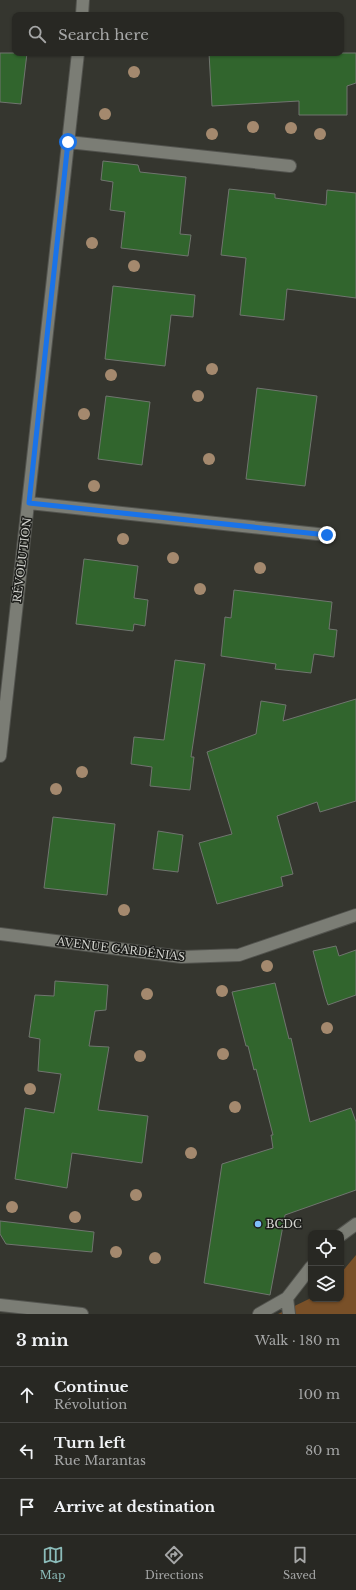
<!DOCTYPE html>
<html lang="en">
<head>
<meta charset="utf-8">
<style>
  :root { --surface:#282823; --page:#30302b; --text:#f1f3f6; --muted:#a5a6a6; --line:#444441; --accent:#8bbbb9 }
  body { margin:0; font-family:"Libre Baskerville",serif; background:var(--page); color:var(--text) }
  .controls { position:absolute; right:12px; bottom:12px; display:grid; overflow:hidden; border-radius:8px; box-shadow:0 1px 3px #0004 }
  .controls button { width:36px; height:36px; display:grid; place-items:center; padding:0; border:0; border-bottom:1px solid var(--line); background:var(--surface); color:var(--text); font:20px sans-serif }
  .stop { position:absolute; width:12px; height:12px; margin:-9px; border:3px solid #1a73e8; border-radius:50%; background:#fff }
  .stop.end { background:#1a73e8; border-color:#fff; box-shadow:0 1px 4px #0008 }
  .list { margin:0; padding:0; list-style:none }
  h2 { display:flex; justify-content:space-between; align-items:center; height:52px; margin:0; padding:0 16px; font-size:17px }
  h2 small { font-size:13px; font-weight:400; color:var(--muted) }
  .list li { display:grid; grid-template-columns:26px 1fr auto; gap:12px; align-items:center; box-sizing:border-box; height:56px; padding:0 16px; border-top:1px solid var(--line) }
  .list b { display:block; font-size:15px; white-space:nowrap }
  .list p { margin:0; font-size:13px; white-space:nowrap; color:var(--muted) }
  .list em { font-size:13px; font-style:normal; color:var(--muted) }
  .icon { flex:none; width:22px; height:22px; fill:none; stroke:currentColor; stroke-width:2; stroke-linecap:round; stroke-linejoin:round }
  .map { position:relative; flex:none; width:356px; height:1314px; overflow:hidden }
  .search { position:absolute; background:var(--surface); box-shadow:0 1px 3px #0004; left:12px; right:12px; top:12px; height:44px; display:flex; align-items:center; gap:10px; box-sizing:border-box; padding:0 14px; border-radius:8px; color:var(--muted); font-size:15px }
  .sheet { height:220px; background:var(--surface) }
  nav { display:flex; justify-content:space-around; align-items:center; box-sizing:border-box; height:56px; border-top:1px solid var(--line); background:var(--surface); font-size:11px; color:var(--muted) }
  nav a { display:grid; justify-items:center; gap:2px }
  nav .on { color:var(--accent) }
  .map>svg:first-child { display:block }
  .green { fill:#795028 }
  .building { fill:#31652d; stroke:#70756f }
  .lines { fill:none; stroke-linecap:round; stroke-linejoin:round }
  .minor-casing { stroke:#52534e; stroke-width:14 }
  .minor { stroke:#7b7d75; stroke-width:12 }
  .tree { fill:#a4896e }
  .route { stroke:#1a73e8; stroke-width:5 }
  .poi-dot { fill:#7fbdf9; stroke:#1c1d1a; stroke-width:1.5 }
  .labels { text-anchor:middle; dominant-baseline:central; stroke-width:3; stroke-linejoin:round; paint-order:stroke }
  .street-label { font-size:11px; fill:#d1d2cd; stroke:#1c1d1a }
  .poi-label { font-size:11px; fill:#d1d2cd; stroke:#1c1d1a; text-anchor:start }
</style>
</head>
<body>
<div class="map">
<svg width="356" height="1314" viewBox="0 0 356 1314">
  <rect width="100%" height="100%" fill="#35362f"/>
  <path class="green" d="M356,1255v59h-78l33,-16 30,1v-26z"/>
  <path class="building" d="M0,53h27l-6,51 -21,-2z
    M209,53h147v30l-9,3v29h-48v-14l-87,5z
    M103,161l35,4 2,7 46,5 -6,57 11,1 -3,21 -67,-8 4,-36 -15,-2 3,-28 -12,-2z
    M229,189l46,5v4l51,7 1,-15 29,3v105l-69,-9 -3,31 -44,-5 6,-57 -25,-3z
    M113,286l82,9 -2,22 -22,-2 -6,51 -60,-7z
    M257,388l60,8 -12,90 -59,-7z
    M106,396l44,6 -8,63 -44,-6z
    M84,559l54,7 -4,32 14,2 -3,26 -11,-2 -1,7 -57,-7z
    M234,590l98,12 -3,27 8,1 -3,27 -20,-3 -3,19 -36,-4 1,-5 -55,-8 4,-39 6,1z
    M175,660l30,4 -14,93h3l-4,33 -40,-4 2,-19 -21,-3 3,-27 30,3z
    M356,699v102l-36,11 -3,-10 -40,14 16,58 -12,3 2,9 -66,18 -18,-61 33,-9 -25,-82 49,-18 5,-33 25,4 -3,16z
    M53,817l62,7 -8,71 -63,-7z
    M158,831l25,4 -5,37 -25,-3z
    M336,946l3,10 17,-6v45l-28,10 -3,-9 -12,-45z
    M55,981l53,4 -2,25 -11,1 -6,35 20,1 -11,63 50,6 -6,47 -70,-10 -5,35 -52,-9 10,-71 29,5 7,-39 -23,-3 2,-32 -11,-2 6,-42 19,1z
    M275,983l14,56 2,-1 19,84 41,-14 5,14v68l-71,25 -15,80 -66,-12 18,-119 51,-16 -2,-13h2l-17,-66 -2,1 -6,-24h-2l-14,-54z
    M0,1221l94,11 -2,20 -86,-8 -6,-10z"/>
  <g class="lines">
    <g class="minor-casing">
      <path id="minor" d="M82,15l1,-15
        M68,142l222,24
        M29,503l298,32
        M0,756l78,-703
        M0,934l182,23 57,-2 117,-40
        M341,1235l15,-11
        M287,1298l2,16
        M0,1305l82,9
        M259,1314l28,-16 24,-31"/>
    </g>
    <use href="#minor" class="minor"/>
  </g>
  <g class="tree">
    <circle cx="134" cy="72" r="6"/>
    <circle cx="105" cy="114" r="6"/>
    <circle cx="253" cy="127" r="6"/>
    <circle cx="291" cy="128" r="6"/>
    <circle cx="212" cy="134" r="6"/>
    <circle cx="320" cy="134" r="6"/>
    <circle cx="92" cy="243" r="6"/>
    <circle cx="134" cy="266" r="6"/>
    <circle cx="212" cy="369" r="6"/>
    <circle cx="111" cy="375" r="6"/>
    <circle cx="198" cy="396" r="6"/>
    <circle cx="84" cy="414" r="6"/>
    <circle cx="209" cy="459" r="6"/>
    <circle cx="94" cy="486" r="6"/>
    <circle cx="123" cy="539" r="6"/>
    <circle cx="173" cy="558" r="6"/>
    <circle cx="260" cy="568" r="6"/>
    <circle cx="200" cy="589" r="6"/>
    <circle cx="82" cy="772" r="6"/>
    <circle cx="56" cy="789" r="6"/>
    <circle cx="124" cy="910" r="6"/>
    <circle cx="267" cy="966" r="6"/>
    <circle cx="222" cy="991" r="6"/>
    <circle cx="147" cy="994" r="6"/>
    <circle cx="327" cy="1028" r="6"/>
    <circle cx="223" cy="1054" r="6"/>
    <circle cx="140" cy="1056" r="6"/>
    <circle cx="30" cy="1089" r="6"/>
    <circle cx="235" cy="1107" r="6"/>
    <circle cx="191" cy="1153" r="6"/>
    <circle cx="136" cy="1195" r="6"/>
    <circle cx="12" cy="1207" r="6"/>
    <circle cx="75" cy="1217" r="6"/>
    <circle cx="116" cy="1252" r="6"/>
    <circle cx="155" cy="1258" r="6"/>
  </g>
  <g class="lines">
    <path class="route" d="M68,142l-39,361 298,32"/>
  </g>
  <circle class="poi-dot" cx="258" cy="1224" r="4"/>
  <g class="labels">
    <g class="street-label">
      <text transform="translate(22 560) rotate(-83)">RÉVOLUTION</text>
      <text transform="translate(121 949) rotate(7)">AVENUE GARDÉNIAS</text>
    </g>
    <g class="poi-label">
      <text x="266" y="1224">BCDC</text>
    </g>
  </g>
</svg>
<div class="controls">
<button><svg class="icon" aria-label="locate" viewBox="0 0 24 24"><circle cx="12" cy="12" r="6"/><path d="M12 2v4M12 18v4M2 12h4M18 12h4"/></svg></button>
<button><svg class="icon" aria-label="layers" viewBox="0 0 24 24"><path d="M12 4l9 5-9 5-9-5zM3 14l9 5 9-5"/></svg></button>
</div>
<div class="stop" style="left:68px;top:142px"></div>
<div class="stop end" style="left:327px;top:535px"></div>
<div class="search"><svg class="icon" aria-label="search" viewBox="0 0 24 24"><circle cx="10" cy="10" r="6"/><path d="M15 15l6 6"/></svg>Search here</div>
</div>
<section class="sheet">
<h2>3 min<small>Walk · 180 m</small></h2>
<ul class="list">
<li><svg class="icon" aria-label="ahead" viewBox="0 0 24 24"><path d="M12 20V5M6 11l6-6 6 6"/></svg><div><b>Continue</b><p>Révolution</p></div><em>100 m</em></li>
<li><svg class="icon" aria-label="left" viewBox="0 0 24 24"><path d="M17 20v-9H6M10 6l-5 5 5 5"/></svg><div><b>Turn left</b><p>Rue Marantas</p></div><em>80 m</em></li>
<li><svg class="icon" aria-label="arrive" viewBox="0 0 24 24"><path d="M6 21V4h12l-3 4 3 4H6"/></svg><div><b>Arrive at destination</b></div></li>
</ul>
</section>
<nav>
<a class="on"><svg class="icon" aria-label="map" viewBox="0 0 24 24"><path d="M3 6l6-2 6 2 6-2v14l-6 2-6-2-6 2zM9 4v14M15 6v14"/></svg>Map</a>
<a><svg class="icon" aria-label="directions" viewBox="0 0 24 24"><path d="M12 3l9 9-9 9-9-9zM9 14v-3h6M13 9l2 2-2 2"/></svg>Directions</a>
<a><svg class="icon" aria-label="saved" viewBox="0 0 24 24"><path d="M7 4h10v16l-5-4-5 4z"/></svg>Saved</a>
</nav>
</body>
</html>
